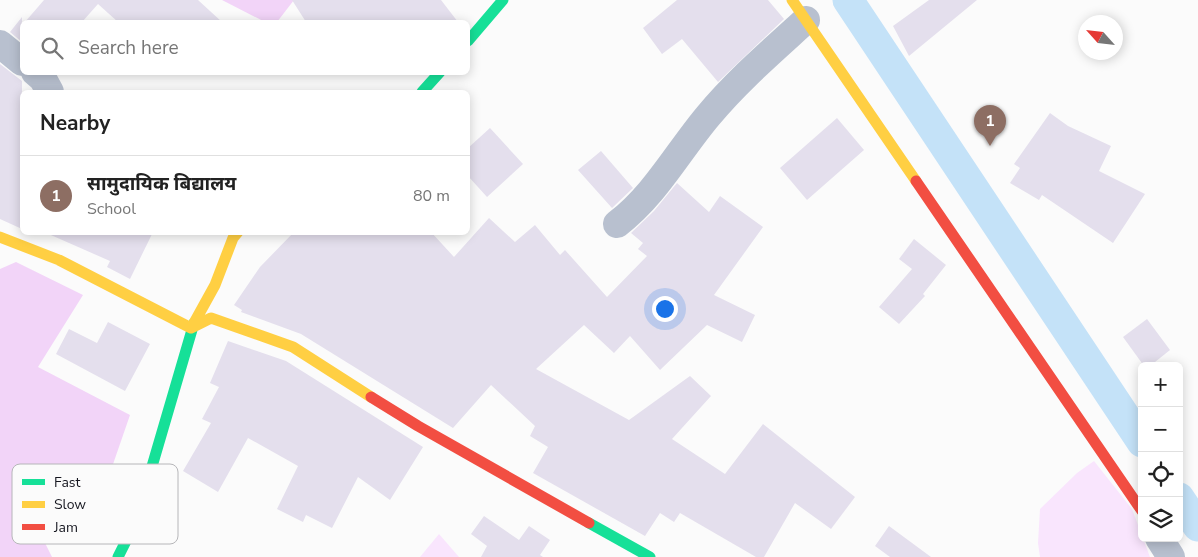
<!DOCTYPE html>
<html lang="en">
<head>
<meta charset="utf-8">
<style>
  :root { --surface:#fff; --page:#f2f2f2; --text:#222; --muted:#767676; --line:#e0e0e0; --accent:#66666c }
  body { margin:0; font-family:"Nunito Sans","Noto Sans Devanagari",sans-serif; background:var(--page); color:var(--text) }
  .controls { position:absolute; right:15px; bottom:15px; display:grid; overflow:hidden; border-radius:8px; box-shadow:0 2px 12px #0003 }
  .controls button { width:45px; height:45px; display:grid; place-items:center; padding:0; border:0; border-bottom:1px solid var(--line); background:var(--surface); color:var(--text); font:25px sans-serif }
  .compass { position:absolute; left:1078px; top:15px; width:45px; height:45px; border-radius:50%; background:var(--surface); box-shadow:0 2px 12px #0003; rotate:297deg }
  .you { position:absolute; left:664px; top:308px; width:18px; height:18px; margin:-12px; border:4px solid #fff; border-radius:50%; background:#1a73e8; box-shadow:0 0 0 8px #1a73e833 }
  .badge { display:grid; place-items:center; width:32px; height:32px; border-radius:50%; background:var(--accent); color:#fff; font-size:16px; font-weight:700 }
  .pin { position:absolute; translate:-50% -41px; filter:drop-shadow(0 1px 2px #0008) }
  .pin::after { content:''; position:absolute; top:26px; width:18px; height:15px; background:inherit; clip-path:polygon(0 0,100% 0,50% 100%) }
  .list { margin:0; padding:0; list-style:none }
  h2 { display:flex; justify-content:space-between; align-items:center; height:65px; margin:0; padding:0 20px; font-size:21px }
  h2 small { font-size:16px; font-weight:400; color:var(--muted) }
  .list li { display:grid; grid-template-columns:32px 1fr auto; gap:15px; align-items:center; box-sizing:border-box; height:80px; padding:0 20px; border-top:1px solid var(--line) }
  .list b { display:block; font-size:19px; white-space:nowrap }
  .list p { margin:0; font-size:16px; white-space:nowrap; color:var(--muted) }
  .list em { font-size:16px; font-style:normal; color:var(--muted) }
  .icon { flex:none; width:28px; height:28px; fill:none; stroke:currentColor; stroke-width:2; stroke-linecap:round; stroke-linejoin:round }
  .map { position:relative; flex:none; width:1198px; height:557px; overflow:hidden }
  .search { position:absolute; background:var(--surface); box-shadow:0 2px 12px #0003; left:20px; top:20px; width:450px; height:55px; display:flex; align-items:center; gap:12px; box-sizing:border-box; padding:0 18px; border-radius:8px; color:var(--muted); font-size:19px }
  .panel { position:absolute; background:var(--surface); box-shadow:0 2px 12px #0003; left:20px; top:90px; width:450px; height:145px; border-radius:8px }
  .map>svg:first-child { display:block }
  .green { fill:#f9e5fd }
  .forest { fill:#f2d4f8 }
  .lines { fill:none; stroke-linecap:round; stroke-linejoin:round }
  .canal { stroke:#c4e2f8; stroke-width:31 }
  .building { fill:#e4dfed }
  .street { stroke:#b8c0cf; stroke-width:28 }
  .fast { stroke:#16e098; stroke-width:11 }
  .slow { stroke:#ffcf43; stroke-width:11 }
  .jam { stroke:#f24e42; stroke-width:11 }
  .key { fill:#fbfbfb; stroke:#b6b6b9; stroke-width:1 }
  .key-label { font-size:14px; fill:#15161f }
</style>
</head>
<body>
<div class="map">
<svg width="1198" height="557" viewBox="0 0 1198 557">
  <rect width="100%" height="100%" fill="#fbfbfb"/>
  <path class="green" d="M1094,461l38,48 18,48h-110l-2,-14 2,-34 37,-36z
    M439,534l20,23h-39z"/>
  <path class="forest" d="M222,0h72l-17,22h-12z
    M16,262l67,33 -45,72 92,48 -19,55 -35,-2 -37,63 13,26h-52v-288z"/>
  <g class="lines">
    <path class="canal" d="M848,0l294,442
      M1179,498l19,28"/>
  </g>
  <path class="building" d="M44,0h154l24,22h-104l-20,-18 -16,18h-57z
    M292,0h149l17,22h-152z
    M677,0h91l16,19 -66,63 -36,-43 -20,15 -19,-26z
    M929,0h48l-68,56 -16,-30z
    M22,17v25l-12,-10z
    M0,64l22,17v148l-22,-10z
    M1050,113l18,13 43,20 -12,25 46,23 -32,49 -71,-48 -3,5 -29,-17 10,-15 -6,-4z
    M837,118l27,32 -57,50 -27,-32z
    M490,128l33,36 -36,33 -19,-21v-28z
    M601,151l32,37 -21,20 -34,-38z
    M677,183l32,29 11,-16 43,31 -49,68 41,20 -13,27 -35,-17 -47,45 -30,-34 -16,17 -30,-28 -48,44 93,51 61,-44 21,20 -39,43 53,35 38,-50 92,73 -24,32 -36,-26 -31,54h-8l-76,-44 -6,9 -14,-9 -15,23 -112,-63 15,-26 -18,-11 5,-10 -44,-41 -38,43 -152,-94 -60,-22 1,-2 -8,-5 26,-38 34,-35h137l23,25 35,-39 26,24 20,-17 25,30 5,-5 42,47 40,-41 -9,-7 5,-6 -12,-10 23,-22z
    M44,232h109l-23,47 -23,-12 3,-6z
    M914,239l32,26 -23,29 2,2 -26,28 -20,-17 33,-38 -13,-10z
    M1147,319l23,31 -20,16h-6l-21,-29z
    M108,322l42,22 -25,47 -69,-37 13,-25 28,14z
    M228,341l58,20 137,86 -33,53 -32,-23 -26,51 -26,-13 -3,7 -26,-13 21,-43 -50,-28 -30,54 -35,-21 28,-48 -9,-4 17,-32 -9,-4z
    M484,516l35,24 10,-14 21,14 -10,15 3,2h-62l6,-11 -16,-12z
    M889,526l42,31h-41l-15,-11z"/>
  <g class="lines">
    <path class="street" d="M0,44l22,18
      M35,72l8,7 7,13
      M617,224c38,-29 60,-71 91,-108 29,-35 64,-65 98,-96
      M1159,538l12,19"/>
    <path class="fast" d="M468,41l35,-41
      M422,92l18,-20
      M589,523l61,34
      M118,557l18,-36 58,-198"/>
    <path class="slow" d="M792,0l124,181
      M0,237l59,23 132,68 20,-10 82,29 78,50
      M194,323l21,-38 18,-47 5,-6"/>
    <path class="jam" d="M916,181l226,330
      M371,397l47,29 171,97"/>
  </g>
  <rect x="12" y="464" width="166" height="80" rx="8" class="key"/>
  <rect x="22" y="479" width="23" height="6" fill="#16e098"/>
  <rect x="22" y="501" width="23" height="7" fill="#ffcf43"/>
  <rect x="22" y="524" width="23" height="6" fill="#f24e42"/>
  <g class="key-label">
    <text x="54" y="487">Fast</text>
    <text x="54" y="509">Slow</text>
    <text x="54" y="532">Jam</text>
  </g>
</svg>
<div class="controls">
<button>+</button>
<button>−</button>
<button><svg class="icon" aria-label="locate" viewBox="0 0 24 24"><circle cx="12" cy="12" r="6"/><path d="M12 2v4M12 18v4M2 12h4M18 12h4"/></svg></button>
<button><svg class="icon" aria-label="layers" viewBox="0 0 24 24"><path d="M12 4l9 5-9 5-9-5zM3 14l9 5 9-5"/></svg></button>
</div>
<svg class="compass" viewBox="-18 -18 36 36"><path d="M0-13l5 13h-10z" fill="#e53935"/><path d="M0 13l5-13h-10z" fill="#767676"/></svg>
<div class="you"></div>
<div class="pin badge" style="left:990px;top:146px;background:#8d6e63">1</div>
<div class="search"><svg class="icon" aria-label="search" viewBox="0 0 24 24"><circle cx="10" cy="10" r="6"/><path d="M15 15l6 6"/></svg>Search here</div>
<section class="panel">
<h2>Nearby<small></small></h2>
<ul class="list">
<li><span class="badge" style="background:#8d6e63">1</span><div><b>सामुदायिक बिद्यालय</b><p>School</p></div><em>80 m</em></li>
</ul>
</section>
</div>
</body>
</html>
